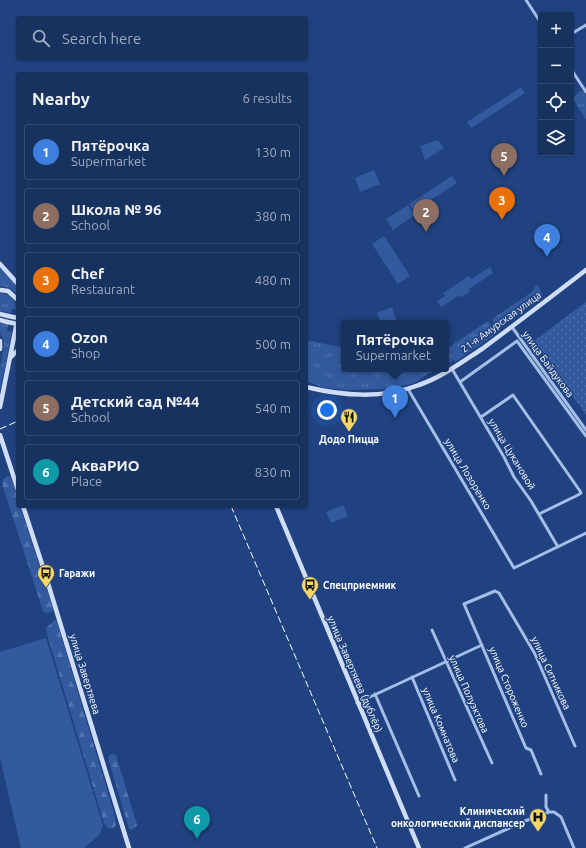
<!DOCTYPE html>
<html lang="en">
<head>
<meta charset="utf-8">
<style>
  :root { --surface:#183260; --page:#253e69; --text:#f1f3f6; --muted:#9faabd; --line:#364d75; --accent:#e797bd }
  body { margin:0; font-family:Ubuntu,sans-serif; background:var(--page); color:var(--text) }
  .controls { position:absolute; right:12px; top:12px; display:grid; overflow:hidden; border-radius:4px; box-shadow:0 1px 3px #0004 }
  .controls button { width:36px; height:36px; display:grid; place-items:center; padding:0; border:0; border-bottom:1px solid var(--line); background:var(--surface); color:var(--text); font:20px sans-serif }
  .you { position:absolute; left:327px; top:410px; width:14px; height:14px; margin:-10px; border:3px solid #fff; border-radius:50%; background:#1a73e8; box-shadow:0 0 0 6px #1a73e833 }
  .badge { display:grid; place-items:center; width:26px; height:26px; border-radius:50%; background:var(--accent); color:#fff; font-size:13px; font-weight:700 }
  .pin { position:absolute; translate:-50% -33px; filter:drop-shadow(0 1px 2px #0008) }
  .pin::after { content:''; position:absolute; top:21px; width:14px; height:12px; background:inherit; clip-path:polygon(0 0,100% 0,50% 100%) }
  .popup { position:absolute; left:341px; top:320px; width:108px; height:52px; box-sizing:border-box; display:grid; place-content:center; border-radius:4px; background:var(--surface); filter:drop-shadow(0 1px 3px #0005); font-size:13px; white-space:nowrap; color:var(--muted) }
  .popup b { font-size:15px; color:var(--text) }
  .popup::after { content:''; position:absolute; left:50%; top:100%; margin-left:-8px; border:8px solid transparent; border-top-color:var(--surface) }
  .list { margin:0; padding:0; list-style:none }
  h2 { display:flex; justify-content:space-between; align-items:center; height:52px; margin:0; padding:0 16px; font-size:17px }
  h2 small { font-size:13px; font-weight:400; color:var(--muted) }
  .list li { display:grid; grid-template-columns:26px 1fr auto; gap:12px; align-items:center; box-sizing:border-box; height:56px; margin:0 8px 8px; padding:0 8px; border:1px solid var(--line); border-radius:4px }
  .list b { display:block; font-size:15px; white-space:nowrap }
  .list p { margin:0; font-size:13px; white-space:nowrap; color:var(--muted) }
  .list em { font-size:13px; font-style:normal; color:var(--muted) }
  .icon { flex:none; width:22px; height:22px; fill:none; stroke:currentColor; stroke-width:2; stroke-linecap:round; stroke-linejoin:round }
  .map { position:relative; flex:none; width:586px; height:848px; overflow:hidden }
  .search { position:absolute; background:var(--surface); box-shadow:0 1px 3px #0004; left:16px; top:16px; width:292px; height:44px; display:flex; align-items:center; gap:10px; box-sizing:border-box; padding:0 14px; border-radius:4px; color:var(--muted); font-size:15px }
  .panel { position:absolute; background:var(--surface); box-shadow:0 1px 3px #0004; left:16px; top:72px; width:292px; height:436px; border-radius:4px }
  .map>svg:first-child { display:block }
  .grass { fill:url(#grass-tufts) }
  .forest { fill:url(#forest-firs) }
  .park { fill:#335a9f }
  .garden { fill:url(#garden-dots) }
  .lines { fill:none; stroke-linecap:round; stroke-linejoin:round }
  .street { stroke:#a5bee8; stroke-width:3 }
  .secondary { stroke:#d0ddf6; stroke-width:4.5 }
  .rail { stroke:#fff; stroke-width:1; stroke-dasharray:7 3; stroke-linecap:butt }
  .secondary-bridge { stroke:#d0ddf6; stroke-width:4.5 }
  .labels { text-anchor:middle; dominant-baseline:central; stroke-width:3; stroke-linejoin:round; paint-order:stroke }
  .street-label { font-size:10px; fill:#fff; stroke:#204280 }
  .poi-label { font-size:10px; font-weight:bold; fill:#fff; stroke:#204280; text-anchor:start }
</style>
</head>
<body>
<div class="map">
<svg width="586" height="848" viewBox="0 0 586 848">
  <defs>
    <pattern id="grass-tufts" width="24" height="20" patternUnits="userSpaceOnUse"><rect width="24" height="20" fill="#335a9f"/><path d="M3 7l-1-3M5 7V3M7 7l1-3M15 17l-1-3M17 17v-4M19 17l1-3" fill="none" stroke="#5273ad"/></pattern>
    <pattern id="forest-firs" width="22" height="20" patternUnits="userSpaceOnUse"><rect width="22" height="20" fill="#335a9f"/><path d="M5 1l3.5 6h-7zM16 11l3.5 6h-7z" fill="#5273ad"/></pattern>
    <pattern id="garden-dots" width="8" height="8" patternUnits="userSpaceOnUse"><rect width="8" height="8" fill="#335a9f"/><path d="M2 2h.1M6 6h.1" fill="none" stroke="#5273ad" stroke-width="1.8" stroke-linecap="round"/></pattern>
  </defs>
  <rect width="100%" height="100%" fill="#204280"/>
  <path class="grass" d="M580,91h3l3,4v25l-13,-22z
    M0,267c7,8 18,16 18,28l-8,-7 -10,-2z
    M537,284l5,10 -1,5 -43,30 -6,-10 40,-27z
    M0,293c10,1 15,6 16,16h-4l-1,4 -11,-2z
    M488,321l6,9v5l-39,27 -1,-2 -4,3 -4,-2v-12z
    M0,323l8,2 -1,6 5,1 -12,59v-23l4,-23 -1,-6 -3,-6z
    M306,340l38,8v21h96l-16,7 -9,7 -29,6 -42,1 -22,-3 -16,-6z"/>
  <path class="forest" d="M7,476l3,1c5,10 8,19 8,29h2l33,103 -2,3 -5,1 -3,-2 -41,-127 1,-4z
    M56,619l58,194 2,13 -4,3 -4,-1 -4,-5 -56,-185 -2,-10z
    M112,754l4,1 21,70 -5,5 -3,-1 -21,-71 1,-3z"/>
  <path class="park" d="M521,87l4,6 -54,35 -4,-6z
    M438,140l6,8 -19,12 -5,-14z
    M374,170l6,14 -20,8 -5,-14z
    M452,176l5,7 -43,28 -5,-7z
    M408,205l7,10 -22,15 -7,-11z
    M384,236l26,40 -12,8 -26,-40z
    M490,267l3,6 -24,16 1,3 -9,5 -1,-2 -19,12 -4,-6 8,-5 -2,-3 26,-17 2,3z
    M392,307l5,16h-16l-4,-10z
    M343,505l5,11 -17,7 -5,-11z
    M46,638l57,187 -3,9 -16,14h-63l-21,-90v-106z"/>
  <path class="garden" d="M586,302v113l-52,-74z"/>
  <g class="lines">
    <path class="street" d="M526,0l15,23
      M571,34l15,-9
      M571,69l15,23
      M512,327l74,103
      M452,369l52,88 10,20 17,24 27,46
      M460,382l57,-41 69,95
      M408,389l106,179 72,-35
      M481,417l32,-22 67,96 1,2 -3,2 -39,19
      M432,630l60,133
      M412,677l43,103
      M375,694l44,102
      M357,703l125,-58
      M541,774l-10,-24 -5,-2 -62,-144 31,-13 4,2 36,61 40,92
      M546,795v12l3,5
      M465,848l60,-27 24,-9h5l7,5 13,31"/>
    <path class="secondary" d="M0,264l18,20
      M0,290l8,1 10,9
      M0,314l8,2
      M0,320l7,2
      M0,341v8
      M10,358l8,-8
      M306,387c38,9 76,12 113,-2 23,-8 43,-23 63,-36 35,-26 69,-52 104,-79
      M0,407l16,-80
      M0,435l18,55
      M23,506l20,61 86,281
      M276,506l143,342"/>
    <path class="rail" d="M0,429l18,-8
      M231,506l146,342"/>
    <path class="secondary-bridge" d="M8,316l10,2
      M7,322l11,2"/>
  </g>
  <defs>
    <g id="restaurant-pin" transform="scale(0.9)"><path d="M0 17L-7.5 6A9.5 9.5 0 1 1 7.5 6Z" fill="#f6d866" stroke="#204280"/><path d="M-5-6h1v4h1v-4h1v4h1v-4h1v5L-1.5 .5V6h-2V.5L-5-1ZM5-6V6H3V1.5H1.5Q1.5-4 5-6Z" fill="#111"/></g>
    <g id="bus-pin" transform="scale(0.9)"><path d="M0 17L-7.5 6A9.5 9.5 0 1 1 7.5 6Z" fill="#f6d866" stroke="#204280"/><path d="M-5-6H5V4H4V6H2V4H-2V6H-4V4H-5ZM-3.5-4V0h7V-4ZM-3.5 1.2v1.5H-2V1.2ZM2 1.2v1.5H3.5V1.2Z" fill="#111"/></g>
    <g id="hospital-pin" transform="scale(0.9)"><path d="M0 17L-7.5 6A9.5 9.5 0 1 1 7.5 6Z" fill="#f6d866" stroke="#204280"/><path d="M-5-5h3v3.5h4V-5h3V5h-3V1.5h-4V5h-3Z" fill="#111"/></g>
  </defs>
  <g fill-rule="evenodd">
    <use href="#restaurant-pin" x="349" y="417"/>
    <use href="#bus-pin" x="46" y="573"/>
    <use href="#bus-pin" x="310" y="585"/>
    <use href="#hospital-pin" x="538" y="817"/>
  </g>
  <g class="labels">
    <g class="street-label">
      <text transform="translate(501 322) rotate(-36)">21-я Амурская улица</text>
      <text transform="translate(548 364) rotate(54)">улица Байдукова</text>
      <text transform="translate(512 454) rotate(59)">улица Цукановой</text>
      <text transform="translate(468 474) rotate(59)">улица Лозоренко</text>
      <text transform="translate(551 673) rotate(65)">улица Ситникова</text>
      <text transform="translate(85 674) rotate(73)">улица Завертяева</text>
      <text transform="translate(355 674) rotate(67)">улица Завертяева (дублёр)</text>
      <text transform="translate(509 687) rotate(67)">улица Стороженко</text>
      <text transform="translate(469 694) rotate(66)">улица Полуэктова</text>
      <text transform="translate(441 725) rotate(67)">улица Комнатова</text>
    </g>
    <g class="poi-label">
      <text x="349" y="439" text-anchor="middle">Додо Пицца</text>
      <text x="59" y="573">Гаражи</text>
      <text x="323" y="585">Спецприемник</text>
      <text x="525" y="811" text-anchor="end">Клинический<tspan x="525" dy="12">онкологический диспансер</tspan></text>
    </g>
  </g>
</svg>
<div class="controls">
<button>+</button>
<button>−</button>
<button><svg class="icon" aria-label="locate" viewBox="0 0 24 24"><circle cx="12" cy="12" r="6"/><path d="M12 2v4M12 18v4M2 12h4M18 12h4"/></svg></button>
<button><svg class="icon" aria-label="layers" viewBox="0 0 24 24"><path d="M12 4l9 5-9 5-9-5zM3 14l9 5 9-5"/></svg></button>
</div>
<div class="you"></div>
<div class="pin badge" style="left:395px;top:418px;background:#3f7fe0">1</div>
<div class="popup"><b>Пятёрочка</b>Supermarket</div>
<div class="pin badge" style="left:426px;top:232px;background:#8d6e63">2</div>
<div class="pin badge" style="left:502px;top:220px;background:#e8710a">3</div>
<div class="pin badge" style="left:547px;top:257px;background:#3f7fe0">4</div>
<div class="pin badge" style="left:504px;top:176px;background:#8d6e63">5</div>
<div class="pin badge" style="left:197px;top:839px;background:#0f9aa8">6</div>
<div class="search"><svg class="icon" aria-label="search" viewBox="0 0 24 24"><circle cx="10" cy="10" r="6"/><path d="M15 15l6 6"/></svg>Search here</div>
<section class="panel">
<h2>Nearby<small>6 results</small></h2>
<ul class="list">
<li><span class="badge" style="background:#3f7fe0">1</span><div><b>Пятёрочка</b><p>Supermarket</p></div><em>130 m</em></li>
<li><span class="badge" style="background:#8d6e63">2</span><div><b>Школа № 96</b><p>School</p></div><em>380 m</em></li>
<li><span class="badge" style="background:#e8710a">3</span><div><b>Chef</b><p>Restaurant</p></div><em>480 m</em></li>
<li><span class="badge" style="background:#3f7fe0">4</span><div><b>Ozon</b><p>Shop</p></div><em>500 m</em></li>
<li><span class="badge" style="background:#8d6e63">5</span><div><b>Детский сад №44</b><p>School</p></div><em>540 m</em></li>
<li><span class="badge" style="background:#0f9aa8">6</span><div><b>АкваРИО</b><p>Place</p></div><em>830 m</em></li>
</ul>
</section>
</div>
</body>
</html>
